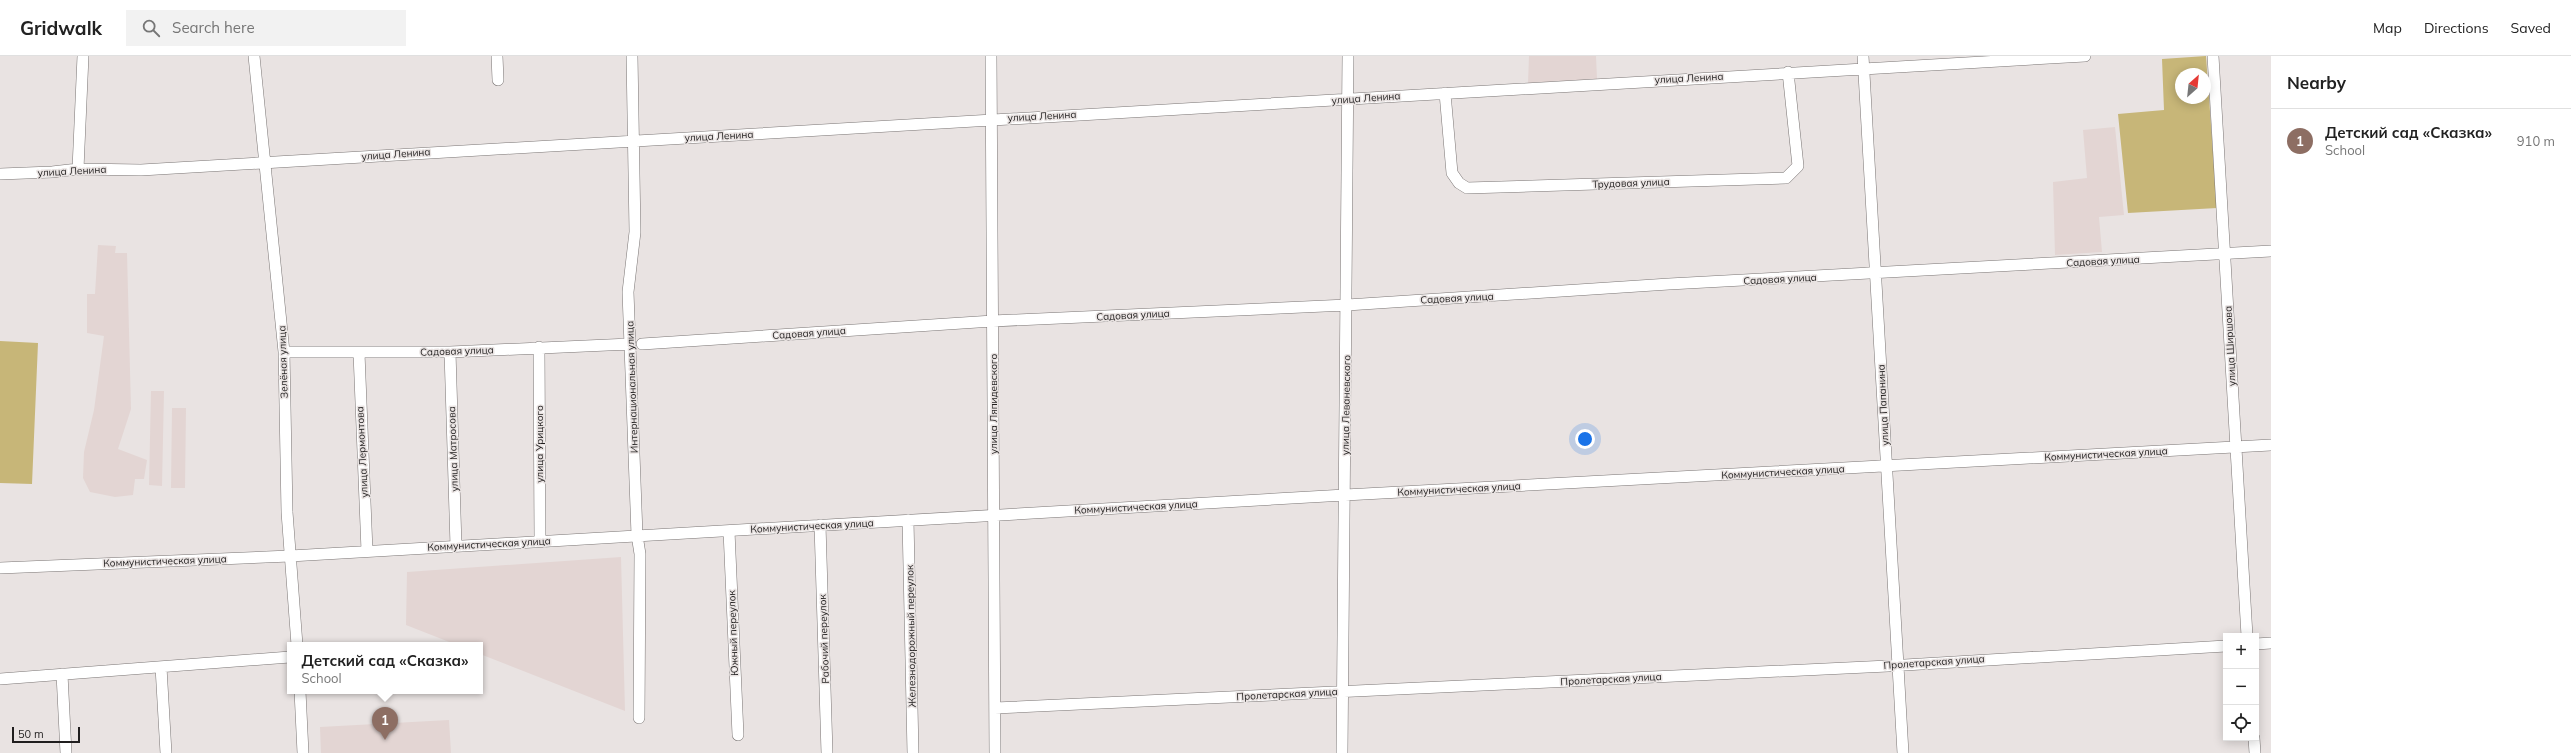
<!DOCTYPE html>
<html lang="en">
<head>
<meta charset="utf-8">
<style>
  :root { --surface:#fff; --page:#f2f2f2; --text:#222; --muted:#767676; --line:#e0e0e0; --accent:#3a768e }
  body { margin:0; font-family:Mulish,sans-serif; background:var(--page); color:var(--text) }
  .controls { position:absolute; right:12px; bottom:12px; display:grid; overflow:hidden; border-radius:0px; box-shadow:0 2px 10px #0003 }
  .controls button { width:36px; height:36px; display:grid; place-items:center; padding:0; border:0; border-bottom:1px solid var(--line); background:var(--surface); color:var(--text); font:20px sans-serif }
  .compass { position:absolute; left:2175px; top:12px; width:36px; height:36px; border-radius:50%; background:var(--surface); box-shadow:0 2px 10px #0003; rotate:27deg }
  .scale { position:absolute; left:12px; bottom:10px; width:68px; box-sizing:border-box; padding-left:4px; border:2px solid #201e1e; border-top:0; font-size:11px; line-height:14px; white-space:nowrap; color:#201e1e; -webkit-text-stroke:3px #e9e3e2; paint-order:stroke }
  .you { position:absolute; left:1585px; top:383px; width:14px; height:14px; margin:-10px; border:3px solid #fff; border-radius:50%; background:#1a73e8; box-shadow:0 0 0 6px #1a73e833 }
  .badge { display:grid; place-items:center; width:26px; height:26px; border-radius:50%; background:var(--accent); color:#fff; font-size:13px; font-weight:700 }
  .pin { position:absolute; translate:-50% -33px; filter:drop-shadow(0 1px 2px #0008) }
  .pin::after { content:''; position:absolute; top:21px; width:14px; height:12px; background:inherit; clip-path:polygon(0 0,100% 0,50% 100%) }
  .popup { position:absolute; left:287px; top:586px; width:196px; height:52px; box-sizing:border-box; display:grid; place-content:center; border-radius:0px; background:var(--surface); filter:drop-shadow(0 1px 3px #0005); font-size:13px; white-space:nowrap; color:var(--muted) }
  .popup b { font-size:15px; color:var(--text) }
  .popup::after { content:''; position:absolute; left:50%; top:100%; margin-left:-8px; border:8px solid transparent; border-top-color:var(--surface) }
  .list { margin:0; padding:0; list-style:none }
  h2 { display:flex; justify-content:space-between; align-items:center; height:52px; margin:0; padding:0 16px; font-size:17px }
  h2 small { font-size:13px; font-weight:400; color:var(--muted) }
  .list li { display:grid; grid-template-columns:26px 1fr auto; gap:12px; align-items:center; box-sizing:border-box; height:64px; padding:0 16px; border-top:1px solid var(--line) }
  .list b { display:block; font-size:15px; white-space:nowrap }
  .list p { margin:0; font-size:13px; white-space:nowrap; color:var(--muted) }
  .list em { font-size:13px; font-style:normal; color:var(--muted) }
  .icon { flex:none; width:22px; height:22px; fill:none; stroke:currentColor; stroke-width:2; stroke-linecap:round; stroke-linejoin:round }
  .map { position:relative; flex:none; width:2271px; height:697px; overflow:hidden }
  header { display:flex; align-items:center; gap:24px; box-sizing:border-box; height:56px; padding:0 20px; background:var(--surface); border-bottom:1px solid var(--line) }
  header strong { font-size:19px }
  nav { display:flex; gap:22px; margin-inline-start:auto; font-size:14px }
  .search { width:280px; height:36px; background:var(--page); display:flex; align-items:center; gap:10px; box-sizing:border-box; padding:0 14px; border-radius:0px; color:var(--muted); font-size:15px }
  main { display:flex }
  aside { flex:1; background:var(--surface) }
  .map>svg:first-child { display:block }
  .built { fill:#e3d5d3 }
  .green { fill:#c7b678; fill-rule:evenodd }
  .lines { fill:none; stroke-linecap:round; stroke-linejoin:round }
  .minor-casing { stroke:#7a7574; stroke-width:12 }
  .minor { stroke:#fff; stroke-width:11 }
  .labels { text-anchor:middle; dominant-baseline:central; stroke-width:3; stroke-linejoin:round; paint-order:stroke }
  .street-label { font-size:10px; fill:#201e1e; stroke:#e9e3e2 }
</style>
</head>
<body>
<header>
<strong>Gridwalk</strong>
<div class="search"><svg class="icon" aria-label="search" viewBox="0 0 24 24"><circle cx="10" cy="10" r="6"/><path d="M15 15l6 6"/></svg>Search here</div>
<nav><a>Map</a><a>Directions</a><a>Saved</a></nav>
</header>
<main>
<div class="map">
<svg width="2271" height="697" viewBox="0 0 2271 697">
  <rect width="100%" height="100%" fill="#e9e3e2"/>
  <path class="built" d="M1529,0h67l1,23 -69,4z
    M2115,71l9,88 -25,2 3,35 -47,3 -2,-73 34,-4 -4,-48z
    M98,189l18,1 -1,7h12l4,156 -13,40 29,11 -3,19h-9l-2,16 -18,2 -25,-5 -7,-14 1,-26 10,-42 10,-74 -17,-3v-39h8z
    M151,335h13l-2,95 -13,-1z
    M172,352h14l-1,80h-14z
    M621,501l4,154 -145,-57v-9h-23l-51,-20 1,-53z
    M449,664l2,33h-130l-1,-26z"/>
  <path class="green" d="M2206,0l11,152 -89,5 -10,-99 46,-4 -2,-51zM2181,18h24v24h-24z
    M0,285l38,2 -6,141 -32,-1z"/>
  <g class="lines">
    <g class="minor-casing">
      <path id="minor" d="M254,0l30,296 3,160 10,133
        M497,0l1,24
        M632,0l3,176 -7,60 9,243 3,19 -1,164
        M991,0l4,697
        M1863,0l40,697
        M2213,0l34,580
        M1445,37l7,80 7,10 8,5 319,-10 12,-12 -10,-94
        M78,113l5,-113
        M0,118l52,-2 26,-3 63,1 1944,-114
        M642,288l351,-23 354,-16 322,-21 602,-33
        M539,291l1,194
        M284,296h166l180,-8
        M450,296l6,194
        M359,297l8,198
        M908,464l5,233
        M820,469l7,228
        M729,475l9,204
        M0,512l290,-12 1055,-61 926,-50
        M2256,588l15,-1
        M161,611l5,86
        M62,618l4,79
        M0,623l290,-22
        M300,635l3,62
        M995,652l893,-42 338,-20
        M2254,682l1,15
        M1342,697l6,-697"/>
    </g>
    <use href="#minor" class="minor"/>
  </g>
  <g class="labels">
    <g class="street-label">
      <text transform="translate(1689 22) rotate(-3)">улица Ленина</text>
      <text transform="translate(1366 42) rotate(-4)">улица Ленина</text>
      <text transform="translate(1042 60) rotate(-3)">улица Ленина</text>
      <text transform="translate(719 80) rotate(-3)">улица Ленина</text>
      <text transform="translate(396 98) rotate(-4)">улица Ленина</text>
      <text transform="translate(72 115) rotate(-3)">улица Ленина</text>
      <text transform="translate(1631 127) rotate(-2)">Трудовая улица</text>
      <text transform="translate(2103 205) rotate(-3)">Садовая улица</text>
      <text transform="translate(1780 223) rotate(-3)">Садовая улица</text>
      <text transform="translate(1457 242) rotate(-3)">Садовая улица</text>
      <text transform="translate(1133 259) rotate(-3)">Садовая улица</text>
      <text transform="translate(809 277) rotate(-4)">Садовая улица</text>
      <text transform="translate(2230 290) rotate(-93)">улица Ширшова</text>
      <text transform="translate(457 295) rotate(-2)">Садовая улица</text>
      <text transform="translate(283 306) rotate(-92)">Зелёная улица</text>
      <text transform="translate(632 331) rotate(-92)">Интернациональная улица</text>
      <text transform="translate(993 348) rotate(-90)">улица Ляпидевского</text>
      <text transform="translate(1346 349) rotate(-89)">улица Леваневского</text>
      <text transform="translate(1883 349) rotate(-93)">улица Папанина</text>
      <text transform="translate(539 388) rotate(-90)">улица Урицкого</text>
      <text transform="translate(453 393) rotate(-92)">улица Матросова</text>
      <text transform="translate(362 396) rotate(-93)">улица Лермонтова</text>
      <text transform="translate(2106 398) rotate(-3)">Коммунистическая улица</text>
      <text transform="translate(1783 416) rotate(-3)">Коммунистическая улица</text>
      <text transform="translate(1459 433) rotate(-3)">Коммунистическая улица</text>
      <text transform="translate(1136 451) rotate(-3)">Коммунистическая улица</text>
      <text transform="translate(812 470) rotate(-3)">Коммунистическая улица</text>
      <text transform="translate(489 488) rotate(-3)">Коммунистическая улица</text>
      <text transform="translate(165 505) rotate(-2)">Коммунистическая улица</text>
      <text transform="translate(733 577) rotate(-92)">Южный переулок</text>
      <text transform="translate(911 580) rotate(-91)">Железнодорожный переулок</text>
      <text transform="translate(824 583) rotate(-92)">Рабочий переулок</text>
      <text transform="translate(1934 606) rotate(-4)">Пролетарская улица</text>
      <text transform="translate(1611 623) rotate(-3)">Пролетарская улица</text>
      <text transform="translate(1287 638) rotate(-3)">Пролетарская улица</text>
    </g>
  </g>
</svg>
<div class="controls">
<button>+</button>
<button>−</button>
<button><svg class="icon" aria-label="locate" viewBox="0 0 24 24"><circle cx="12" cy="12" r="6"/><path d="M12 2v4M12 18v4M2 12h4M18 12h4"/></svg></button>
</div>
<svg class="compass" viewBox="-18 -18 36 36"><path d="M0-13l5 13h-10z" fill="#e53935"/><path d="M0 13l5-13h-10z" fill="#767676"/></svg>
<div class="scale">50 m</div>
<div class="you"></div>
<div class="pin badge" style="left:385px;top:684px;background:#8d6e63">1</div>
<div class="popup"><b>Детский сад «Сказка»</b>School</div>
</div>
<aside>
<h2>Nearby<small></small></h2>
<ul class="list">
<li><span class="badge" style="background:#8d6e63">1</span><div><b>Детский сад «Сказка»</b><p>School</p></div><em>910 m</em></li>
</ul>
</aside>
</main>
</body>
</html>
